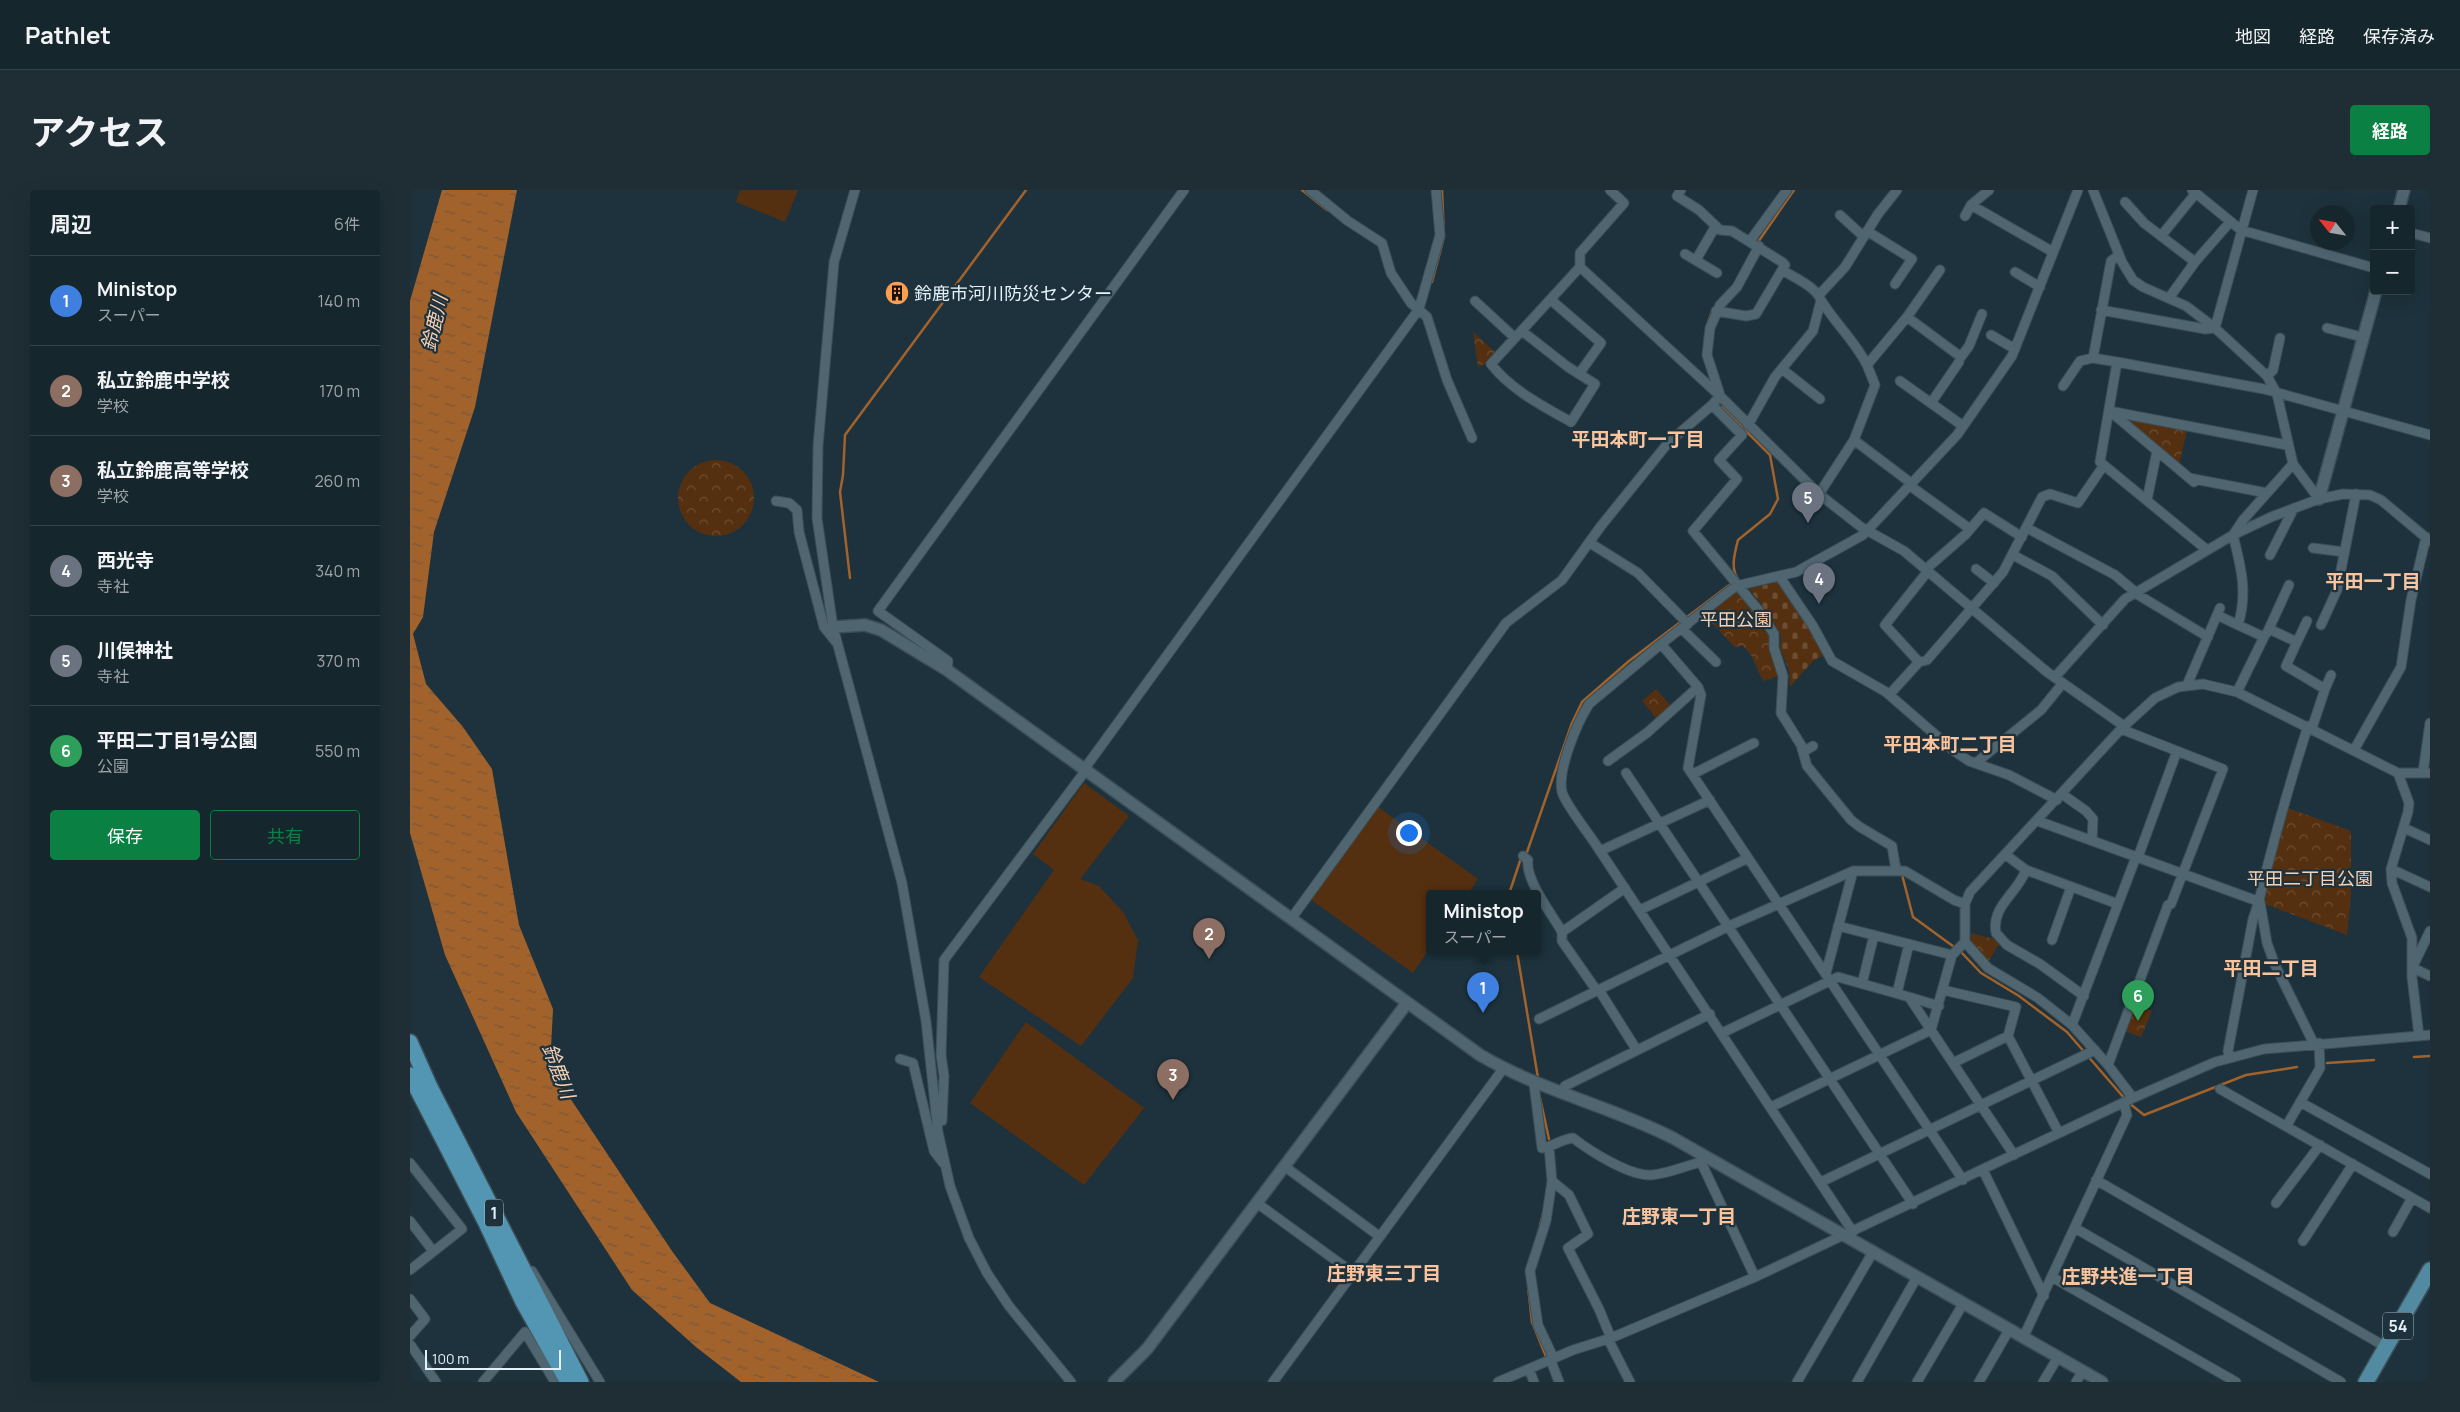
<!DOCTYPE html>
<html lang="ja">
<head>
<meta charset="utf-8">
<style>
  :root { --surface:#16262d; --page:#1f2e35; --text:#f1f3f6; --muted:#9ea5aa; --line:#354349; --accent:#0b8043 }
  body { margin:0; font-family:Manrope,"Noto Sans JP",sans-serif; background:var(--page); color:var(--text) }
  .controls { position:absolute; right:15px; top:15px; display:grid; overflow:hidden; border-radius:5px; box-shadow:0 5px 20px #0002 }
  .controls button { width:45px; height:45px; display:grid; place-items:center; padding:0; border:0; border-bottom:1px solid var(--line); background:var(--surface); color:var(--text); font:25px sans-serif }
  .compass { position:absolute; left:1900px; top:15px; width:45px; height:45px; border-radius:50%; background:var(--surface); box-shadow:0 5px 20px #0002; rotate:301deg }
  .scale { position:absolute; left:15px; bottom:12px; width:136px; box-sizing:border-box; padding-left:5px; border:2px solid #e5f1f8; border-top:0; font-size:14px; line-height:18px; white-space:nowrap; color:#e5f1f8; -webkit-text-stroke:4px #1d323c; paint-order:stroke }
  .you { position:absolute; left:998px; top:642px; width:18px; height:18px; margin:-12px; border:4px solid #fff; border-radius:50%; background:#1a73e8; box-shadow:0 0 0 8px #1a73e833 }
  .badge { display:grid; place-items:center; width:32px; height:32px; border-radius:50%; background:var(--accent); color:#fff; font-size:16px; font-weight:700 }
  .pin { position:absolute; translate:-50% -41px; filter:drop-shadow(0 1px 2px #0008) }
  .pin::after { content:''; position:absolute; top:26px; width:18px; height:15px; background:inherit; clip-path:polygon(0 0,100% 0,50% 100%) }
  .popup { position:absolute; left:1016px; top:700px; width:115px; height:65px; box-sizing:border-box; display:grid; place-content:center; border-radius:5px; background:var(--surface); filter:drop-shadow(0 1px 4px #0005); font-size:16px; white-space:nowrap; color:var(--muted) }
  .popup b { font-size:19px; color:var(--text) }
  .popup::after { content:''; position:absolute; left:50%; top:100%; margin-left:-10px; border:10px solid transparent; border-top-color:var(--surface) }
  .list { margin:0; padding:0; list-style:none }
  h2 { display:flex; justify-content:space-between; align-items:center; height:65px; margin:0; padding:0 20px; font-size:21px }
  h2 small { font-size:16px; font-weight:400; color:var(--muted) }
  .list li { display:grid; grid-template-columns:32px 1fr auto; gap:15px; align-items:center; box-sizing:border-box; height:90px; padding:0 20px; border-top:1px solid var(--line) }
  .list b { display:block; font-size:19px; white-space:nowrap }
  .list p { margin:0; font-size:16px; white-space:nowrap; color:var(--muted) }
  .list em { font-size:16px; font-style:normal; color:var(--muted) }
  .actions { display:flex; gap:10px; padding:15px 20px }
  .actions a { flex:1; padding:11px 0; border:1px solid var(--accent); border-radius:5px; text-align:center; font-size:18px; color:var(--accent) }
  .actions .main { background:var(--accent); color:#fff }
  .map { position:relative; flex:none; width:2020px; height:1192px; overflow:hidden; border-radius:5px }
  header { display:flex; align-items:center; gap:30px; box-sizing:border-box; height:70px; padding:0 25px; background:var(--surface); border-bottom:1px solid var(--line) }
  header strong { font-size:24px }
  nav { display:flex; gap:28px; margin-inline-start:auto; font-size:18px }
  .intro { display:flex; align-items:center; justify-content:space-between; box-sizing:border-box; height:120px; padding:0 30px }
  h1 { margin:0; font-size:35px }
  .button { padding:12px 22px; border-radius:5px; background:var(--accent); color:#fff; font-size:18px; font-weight:700 }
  main { display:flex; gap:30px; padding:0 30px }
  aside { flex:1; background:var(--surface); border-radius:5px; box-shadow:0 5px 20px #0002 }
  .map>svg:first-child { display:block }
  .cemetery { fill:url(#cemetery-stones) }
  .park { fill:url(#park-crowns) }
  .pitch { fill:#553010 }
  .water { fill:url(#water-ripples) }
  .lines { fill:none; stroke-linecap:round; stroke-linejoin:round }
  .stream { stroke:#a2622c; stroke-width:2.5 }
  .minor-casing { stroke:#3b4e56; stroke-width:11 }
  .tertiary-casing { stroke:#3b4e56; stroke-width:14 }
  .primary-casing { stroke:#3b4e56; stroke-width:18 }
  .trunk-casing { stroke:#3b4e56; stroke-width:18 }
  .minor { stroke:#4f6570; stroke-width:9 }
  .tertiary { stroke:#4f6570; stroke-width:11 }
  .primary { stroke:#528aa2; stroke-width:15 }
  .trunk { stroke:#5396b3; stroke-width:15 }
  .labels { text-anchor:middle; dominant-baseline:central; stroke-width:4.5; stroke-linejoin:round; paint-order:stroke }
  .shield { fill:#1d323c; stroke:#a9b8c0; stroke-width:1 }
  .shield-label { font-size:16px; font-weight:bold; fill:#e5f1f8 }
  .poi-label { font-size:18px; fill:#e5f1f8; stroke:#1d323c; text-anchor:start }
  .park-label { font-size:18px; fill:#f6d1b6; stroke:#1d323c }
  .water-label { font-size:19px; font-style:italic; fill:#f5d0b5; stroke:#1d323c }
  .neighbourhood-label { font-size:19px; font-weight:bold; fill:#fac59e; stroke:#1d323c }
</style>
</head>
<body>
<header>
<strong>Pathlet</strong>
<nav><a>地図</a><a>経路</a><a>保存済み</a></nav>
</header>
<div class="intro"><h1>アクセス</h1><a class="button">経路</a></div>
<main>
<aside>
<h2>周辺<small>6件</small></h2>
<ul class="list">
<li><span class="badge" style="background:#3f7fe0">1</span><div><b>Ministop</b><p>スーパー</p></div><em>140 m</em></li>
<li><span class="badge" style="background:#8d6e63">2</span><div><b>私立鈴鹿中学校</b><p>学校</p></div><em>170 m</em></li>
<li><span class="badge" style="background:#8d6e63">3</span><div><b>私立鈴鹿高等学校</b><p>学校</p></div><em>260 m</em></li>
<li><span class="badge" style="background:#6b7280">4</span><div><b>西光寺</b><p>寺社</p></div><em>340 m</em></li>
<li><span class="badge" style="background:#6b7280">5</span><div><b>川俣神社</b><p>寺社</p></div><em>370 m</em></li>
<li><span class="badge" style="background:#2e9e5b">6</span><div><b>平田二丁目1号公園</b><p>公園</p></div><em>550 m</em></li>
</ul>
<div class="actions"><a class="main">保存</a><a>共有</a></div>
</aside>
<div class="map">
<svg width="2020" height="1192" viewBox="0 0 2020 1192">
  <defs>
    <pattern id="cemetery-stones" width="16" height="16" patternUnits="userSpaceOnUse" patternTransform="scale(1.25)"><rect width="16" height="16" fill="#553010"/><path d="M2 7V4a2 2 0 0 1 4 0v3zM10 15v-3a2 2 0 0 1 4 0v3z" fill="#6d4e34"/></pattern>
    <pattern id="park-crowns" width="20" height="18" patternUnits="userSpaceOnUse" patternTransform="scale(1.25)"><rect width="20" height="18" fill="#553010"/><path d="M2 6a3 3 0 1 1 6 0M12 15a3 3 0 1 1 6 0" fill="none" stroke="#6d4e34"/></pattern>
    <pattern id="water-ripples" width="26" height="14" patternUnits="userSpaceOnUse" patternTransform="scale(1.25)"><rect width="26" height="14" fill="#a2622c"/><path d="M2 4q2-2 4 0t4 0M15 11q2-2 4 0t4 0" fill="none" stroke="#78563a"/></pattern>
  </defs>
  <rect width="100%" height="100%" fill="#1d323c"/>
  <path class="cemetery" d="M1367,392l34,46 14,27 -11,5 -24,27 -1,-17 -9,-22 1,-13 -22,-34 -10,-12z"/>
  <path class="park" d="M1063,142l23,21 -11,11 -7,3z
    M1721,229l56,11 -8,35 -49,-42z
    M268 308a38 38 0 1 1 76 0a38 38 0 1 1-76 0Z
    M1324,401c12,3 34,33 38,45 4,12 6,26 9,39l-17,6c-10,-14 -7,-22 -21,-35l-8,1 -31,-32z
    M1246,499l14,16 -14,13 -14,-17z
    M1878,618l63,23v64l-4,40 -82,-31v-13z
    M1561,743l23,6 5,5 -11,18 -17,-19z
    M1725,814l17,7 -11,26 -16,-6z"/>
  <path class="pitch" d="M330,0h58l-13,32 -49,-20z
    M674,593l45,33 -49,63 19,7 24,26 15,28 -5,38 -52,68 -102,-69 75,-107 -21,-16z
    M968,617l100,72 -10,15h-39v55l-16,24 -103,-74z
    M616,832l118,86 -60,77 -114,-82z"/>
  <path class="water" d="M32,0h75l-42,217 -41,125 -11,85 -10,17 13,50 37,43 29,42 27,156 34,84 -3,59 122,183 38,52 169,79h-138l-45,-35 -64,-57 -116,-178 -71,-157 -35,-122v-532z"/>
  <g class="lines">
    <path class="stream" d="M892,0l25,20
      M1346,55l38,-55
      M1022,92l12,-45 -2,-47
      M1297,135l6,-16
      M1312,217l48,48 8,44 -8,15 -32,26c-3,12 -8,28 0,39l-1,1
      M440,388l-10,-86 3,-17 2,-40 181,-245
      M1116,665l46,-132 10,-21 47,-41 103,-78
      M1489,673l14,54 48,35 20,21 38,23 48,36 58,67
      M1099,704l11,-33 2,-2
      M1107,762l21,126
      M2004,867l16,-1
      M1917,873l47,-3
      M1130,908l9,41
      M1719,913l15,12 102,-40 51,-8
      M1130,1035l3,-11
      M1117,1078l4,-14
      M1118,1096l4,36 15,37"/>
    <g class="minor-casing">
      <path id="minor" d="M445,0l-21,72 -16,184 -1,72 16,109 69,256 24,138 12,111 12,54 19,52 18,35 22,33 62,76
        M900,0l38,31 34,22 9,30 20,30 16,14 20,63 25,58
        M1200,0l14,13 -44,50v14l140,129 99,98 42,33 43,24 143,121 77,54
        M1271,0l-4,6 22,14 21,20 12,1 50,31 3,3 -3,5c13,8 33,16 39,30l-8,31 -38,46 -27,48
        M1683,0l29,72 11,18 10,7 43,19 29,22 52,48 10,18 16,70 26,35
        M1782,0l49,40 133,38
        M1715,12l19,21 51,39
        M1561,15l82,47
        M1430,25l24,22
        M1555,26l6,-11 18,-15
        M1457,41l45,28 -17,25
        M2001,43l19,5
        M1751,46l35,-43
        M1340,51l37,-51
        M1275,64l32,19
        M1709,65l-8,6 -18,97 24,4 -17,100 107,88
        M1286,70l19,-33
        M1605,82l25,15
        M1409,105l26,-28 33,-53 19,-24
        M1759,108l26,-36 35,-40
        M1141,110l50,43 -22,31
        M1411,110c13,22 34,41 46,65
        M1065,111l40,37
        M1691,120l104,19 10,-1
        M1306,121l30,5 10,-2 26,-44
        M1497,127l54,40 8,-11 13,-32
        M1805,138l38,-138
        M1917,138l35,9
        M1112,141l46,36 27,17 -24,38c-28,-16 -60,-32 -80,-58l89,-97
        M1581,145l24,14
        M1707,172l147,27 166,46
        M1372,179l38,30
        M1857,186l6,-6 7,-32
        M1490,191l63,45
        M1653,196l17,-25 13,-3
        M1310,205l-13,-40 3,-27 10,-23 17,-18 22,-41
        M1521,213l28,-41
        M1302,215l30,30 -23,25 18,19 -44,52 67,81 14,22v14l9,28 -2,37 20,32 6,21 44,54 9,7 32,19 4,24
        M1699,221l178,34
        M1701,222l83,70
        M1444,250l57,43
        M1779,288l78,15
        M1499,295l61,44
        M1409,304l35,-54 21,-55 -8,-20 40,-48 33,-47
        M1737,310l10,-49
        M366,311l13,2 8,7 2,22 25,95 12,15
        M1617,338l88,47 25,21 68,41
        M1180,353l48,30 50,51
        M1903,358l31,4
        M1603,365l39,21 51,49
        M1860,365l24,-47
        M1516,379l40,-35 18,-21 38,24
        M1566,379l18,14
        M1370,387l33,49 19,35 54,31 68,59 15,10 40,14 48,25
        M1807,425l21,10
        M1911,435l16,-35 19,-96
        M1272,439l34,33
        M1859,439l28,13 -11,24 39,23 -13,39
        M1857,443l22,-48
        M1887,452l10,-21
        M1509,472l-34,-37 43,-54
        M537,480l1,-9 -70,-50 306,-421
        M1645,487l70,-78 108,-64 38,-18 48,-18 24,-5 27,1 11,5 49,41
        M1777,495l33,-77
        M1915,499l6,-14
        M1827,502l27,-55 -26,-12c10,-32 3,-58 -5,-90l10,-15 50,-56
        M1479,505l30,-33 8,-2 76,-88 39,-75 8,-3 28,9 26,-38
        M1711,539l56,22
        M1944,560l47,-83 10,-67 15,-63
        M1393,562l10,-6
        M1198,571l40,-29 50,-45
        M1567,572l64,-52 22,-27
        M675,578l334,-459 21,-74 -4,-45
        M2013,582l7,-49
        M1216,583l287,431
        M1988,583l11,30 -1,9 -17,57 1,14 20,55v39l7,59
        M1283,584l61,-31
        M1652,604l24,17 7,8 -1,21
        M1300,610l-110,51 253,381
        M1628,631l222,81
        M1994,638l26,12
        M1190,661c-8,-14 -34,-45 -38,-59 -5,-22 15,-69 27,-88l72,-60
        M1596,665l20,15 92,34
        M1113,666l5,4c-3,20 24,54 34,72
        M1981,679l39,18
        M1616,680c-9,24 -35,36 -30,63l11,12 33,19 44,32
        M1850,712l7,41 8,22 39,79
        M1230,720l108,-52
        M881,729l215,-296 56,-43 39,-54 67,-83 44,-38 8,-9
        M1428,736l114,29
        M1642,750l19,-53
        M2004,774l16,-33
        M2003,778l17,8
        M1416,783l27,-102
        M1452,794l12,-49
        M1189,800l37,59
        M1533,800l73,17 -8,29 51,97
        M1187,801l-35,-50v-9l63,-44
        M1487,803l12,-49
        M1499,807l30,9
        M1129,829l190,-93 124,-55h52l49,29 11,4
        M1662,835l64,-168
        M1312,843l116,-56 71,20 105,158
        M1820,867l-2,-6 25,-132c7,-18 10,-37 15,-55 12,-46 25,-92 40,-138
        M490,869l13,4 21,88 9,12
        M1543,873l55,-27
        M1698,875l60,-160 3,-1 52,-135 -46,-18 -39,106
        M1124,894l8,64c11,-1 19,-9 31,-10 17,13 56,38 78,37 16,-1 34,-9 50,-13
        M1810,899l210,119
        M1151,903l4,-7 145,-72
        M1723,908l-25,-33 -36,-40 -34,-27 -50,-30 -23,-26v-38l5,-12 151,-163 34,-31 23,-11 25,-3 34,8 161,81h32
        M1890,912l130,72
        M1361,917l160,-77 21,-75 13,-13
        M532,931l2,-45 -3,-21 3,-95 142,-190
        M1877,935l33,-57 -1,-25
        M1139,957l3,34 -6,40 -16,50 8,54 16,34
        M1293,967l-2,5 54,115
        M0,973l52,66 -52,41
        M874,976l95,70
        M1573,980l61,126
        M1553,990l-275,-412 13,-73 -3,-8 -37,-43 75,-58 60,-14 67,-37 94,-100 55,-79 66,-166
        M1686,990l290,167
        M1142,991l17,14 19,39 -20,14 31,61 12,29
        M1411,992l274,-132
        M847,1013l96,70
        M1866,1013l44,-58
        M0,1031l23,30
        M1665,1038l266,154
        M1983,1042l19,-34
        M1893,1051l50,-77
        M122,1081l68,111
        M1642,1087l184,105
        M0,1109l15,20 -15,17
        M1613,1148l104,-223 -3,-12
        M1198,1149l22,43
        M0,1154l26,38
        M1141,1171l8,21
        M1119,1179l5,13
        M73,1192l42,-50 30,50
        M863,1192l230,-313
        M1088,1192l75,-32 38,-12 144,-61 378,-179 82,-36 49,-13 166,-14
        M1387,1192l76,-130
        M1447,1192l60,-105
        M1507,1192l46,-78
        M1569,1192l30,-52
        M1633,1192l15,-25
        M1666,1192l7,-11"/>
    </g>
    <g class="tertiary-casing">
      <path id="tertiary" d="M1989,19l5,-19
        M1909,309l57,-208
        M423,437l32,-2 16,5 66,40 533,385c61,36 130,51 193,83l429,244
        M704,1192l33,-33 260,-346"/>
    </g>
    <g class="primary-casing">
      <path id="primary" d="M1956,1192l64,-112"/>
    </g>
    <g class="trunk-casing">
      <path id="trunk" d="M0,852l20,45 151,295
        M0,885l76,148 37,79 45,80"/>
    </g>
    <use href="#minor" class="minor"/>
    <use href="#tertiary" class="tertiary"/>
    <use href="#primary" class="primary"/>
    <use href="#trunk" class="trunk"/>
  </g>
  <defs>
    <g id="building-disc" transform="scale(1.25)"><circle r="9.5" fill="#fb9e50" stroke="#1d323c"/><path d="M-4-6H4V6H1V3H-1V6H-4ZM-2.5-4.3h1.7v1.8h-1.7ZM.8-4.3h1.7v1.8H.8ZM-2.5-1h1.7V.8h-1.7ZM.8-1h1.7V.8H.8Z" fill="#111"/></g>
  </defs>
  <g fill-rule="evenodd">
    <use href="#building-disc" x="487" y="103"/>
  </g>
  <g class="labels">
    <g class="shield">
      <rect x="75" y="1009.5" width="18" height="27" rx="4"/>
      <rect x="1973" y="1122.5" width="30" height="27" rx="4"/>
    </g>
    <g class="shield-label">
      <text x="84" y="1023">1</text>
      <text x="1988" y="1136">54</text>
    </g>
    <g class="poi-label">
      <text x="504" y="103">鈴鹿市河川防災センター</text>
    </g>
    <g class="park-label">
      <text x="1326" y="429">平田公園</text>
      <text x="1900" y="688">平田二丁目公園</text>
    </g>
    <g class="water-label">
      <text transform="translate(24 133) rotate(-77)">鈴鹿川</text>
      <text transform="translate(149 881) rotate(69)">鈴鹿川</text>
    </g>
    <g class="neighbourhood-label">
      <text x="1228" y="249">平田本町一丁目</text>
      <text x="1963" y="391">平田一丁目</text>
      <text x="1540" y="554">平田本町二丁目</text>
      <text x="1861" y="778">平田二丁目</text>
      <text x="1269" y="1026">庄野東一丁目</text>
      <text x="974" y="1083">庄野東三丁目</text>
      <text x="1718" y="1086">庄野共進一丁目</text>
    </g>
  </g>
</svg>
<div class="controls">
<button>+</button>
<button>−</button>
</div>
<svg class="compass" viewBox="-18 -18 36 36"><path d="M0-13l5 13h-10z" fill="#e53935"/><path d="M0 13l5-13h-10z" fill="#9ea5aa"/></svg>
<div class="scale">100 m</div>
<div class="you"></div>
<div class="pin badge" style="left:1073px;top:823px;background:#3f7fe0">1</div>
<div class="popup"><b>Ministop</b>スーパー</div>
<div class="pin badge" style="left:799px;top:769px;background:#8d6e63">2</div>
<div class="pin badge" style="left:763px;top:910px;background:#8d6e63">3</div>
<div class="pin badge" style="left:1409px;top:414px;background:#6b7280">4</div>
<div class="pin badge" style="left:1398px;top:333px;background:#6b7280">5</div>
<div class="pin badge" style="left:1728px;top:831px;background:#2e9e5b">6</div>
</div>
</main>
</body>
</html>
